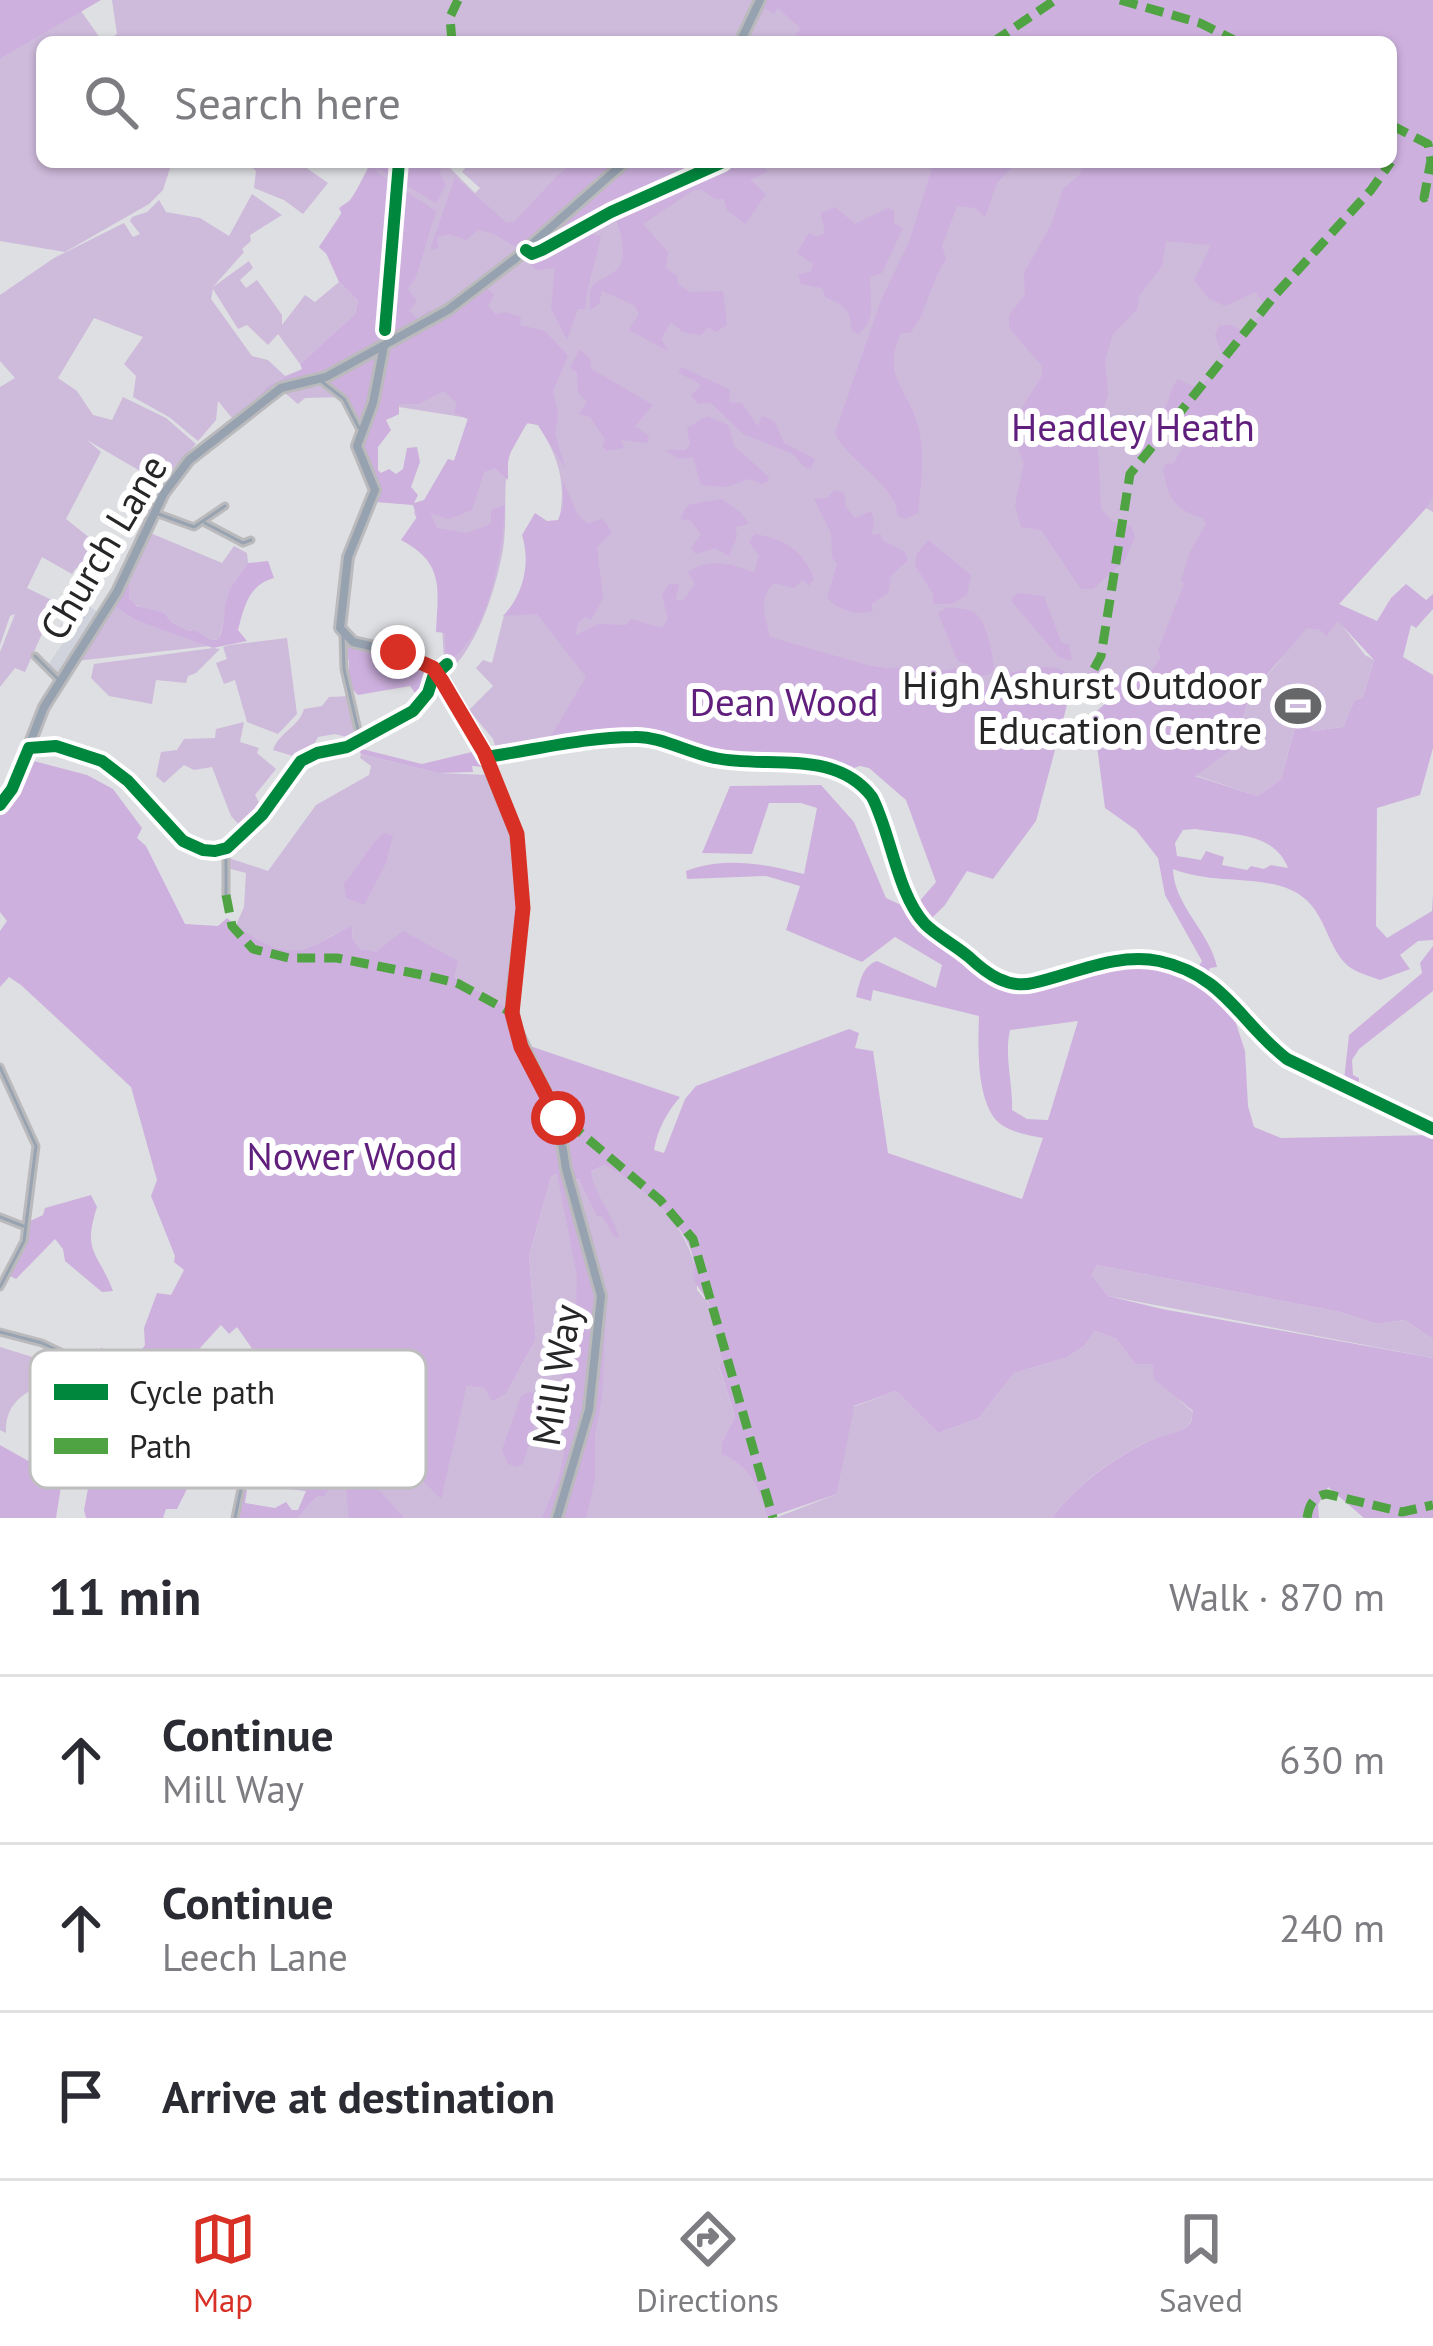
<!DOCTYPE html>
<html lang="en">
<head>
<meta charset="utf-8">
<style>
  :root { --surface:#fff; --page:#f2f2f3; --text:#2b2b33; --muted:#7c7c81; --line:#e1e1e2; --accent:#d93025 }
  body { margin:0; font-family:"PT Sans",sans-serif; background:var(--page); color:var(--text) }
  .stop { position:absolute; width:36px; height:36px; margin:-27px; border:9px solid #d93025; border-radius:50%; background:#fff }
  .stop.end { background:#d93025; border-color:#fff; box-shadow:0 3px 12px #0008 }
  .list { margin:0; padding:0; list-style:none }
  h2 { display:flex; justify-content:space-between; align-items:center; height:156px; margin:0; padding:0 48px; font-size:51px }
  h2 small { font-size:39px; font-weight:400; color:var(--muted) }
  .list li { display:grid; grid-template-columns:78px 1fr auto; gap:36px; align-items:center; box-sizing:border-box; height:168px; padding:0 48px; border-top:3px solid var(--line) }
  .list b { display:block; font-size:45px; white-space:nowrap }
  .list p { margin:0; font-size:39px; white-space:nowrap; color:var(--muted) }
  .list em { font-size:39px; font-style:normal; color:var(--muted) }
  .icon { flex:none; width:66px; height:66px; fill:none; stroke:currentColor; stroke-width:2; stroke-linecap:round; stroke-linejoin:round }
  .map { position:relative; flex:none; width:1433px; height:1518px; overflow:hidden }
  .search { position:absolute; background:var(--surface); box-shadow:0 3px 9px #0004; left:36px; right:36px; top:36px; height:132px; display:flex; align-items:center; gap:30px; box-sizing:border-box; padding:0 42px; border-radius:18px; color:var(--muted); font-size:45px }
  .sheet { height:660px; background:var(--surface) }
  nav { display:flex; justify-content:space-around; align-items:center; box-sizing:border-box; height:168px; border-top:3px solid var(--line); background:var(--surface); font-size:33px; color:var(--muted) }
  nav a { display:grid; justify-items:center; gap:6px }
  nav .on { color:var(--accent) }
  .map>svg:first-child { display:block }
  .built { fill:#d1d3dc }
  .green { fill:#cebadb }
  .forest { fill:#cdb0de; fill-rule:evenodd }
  .lines { fill:none; stroke-linecap:round; stroke-linejoin:round }
  .street-casing { stroke:#bababc; stroke-width:9 }
  .secondary-casing { stroke:#bababc; stroke-width:14 }
  .street { stroke:#98a3b2; stroke-width:3 }
  .secondary { stroke:#97a2b1; stroke-width:8 }
  .quiet { stroke:#50a342; stroke-width:9; stroke-dasharray:18 9; stroke-linecap:butt }
  .cycleway-casing { stroke:#fff; stroke-width:20 }
  .cycleway { stroke:#00873e; stroke-width:12 }
  .route { stroke:#d93025; stroke-width:15 }
  .labels { text-anchor:middle; dominant-baseline:central; stroke-width:12; stroke-linejoin:round; paint-order:stroke }
  .park-label { font-size:39px; fill:#601e7d; stroke:#fff }
  .street-label { font-size:39px; fill:#262628; stroke:#fff }
  .poi-label { font-size:39px; fill:#262628; stroke:#fff; text-anchor:end }
  .key { fill:#fff; stroke:#bebebe; stroke-width:3 }
  .key-label { font-size:33px; fill:#262628 }
</style>
</head>
<body>
<div class="map">
<svg width="1433" height="1518" viewBox="0 0 1433 1518">
  <rect width="100%" height="100%" fill="#dedfe2"/>
  <path class="built" d="M74,598l26,15 -41,66 -11,-14 17,-25 1,-6 -7,-4z"/>
  <path class="green" d="M112,0h1043l92,42h-1143l13,-8z
    M81,11l22,31h-61v120h130l-9,28 -14,14 -84,48 -65,-11v-182z
    M1433,138v374l-7,-4 -88,97 -30,22 13,3 17,-10 27,35 9,5 -11,37 -9,4 -11,26 -31,4 -16,-7 -15,55 -23,17 -64,-21 35,-25 9,-15 12,-41 36,-40 -113,119 -14,-11 4,-12 19,-9 -67,-40 -48,-19 -59,93 -118,-107 -23,-3 -152,92 -74,-25 -144,20 -4,-13 -24,-29 24,-24 -17,-18 7,-8 9,3 12,-48 28,-15c23,-70 51,-107 6,-175l-10,-2c-33,33 -18,85 -25,126 -7,40 -24,92 -51,120l-8,-10 -5,-80 -25,-67 11,-10 23,-43 6,2 14,-43 -69,-11v7l-38,16 -16,-33 -40,1 -7,6 -13,-11c-22,0 -36,13 -53,25l-14,-17 -2,19 -18,21 -29,-24 -36,-20 3,-21 -12,-12 19,-27 -49,-19 -36,60 19,13 16,24 19,5 11,-23 43,21 30,26 -32,34 -17,-3 -60,-35 14,12 -35,67 39,31 -17,26 -12,-8 -4,6 -30,-17 -15,31 29,14 -31,70 -10,-4 -15,19v-35l15,-38 -5,2 -10,29v-258l15,-9 -15,-17v-66l54,-37 70,-35 9,14 7,-3 -10,-13 2,-4 15,-5 12,-12 7,12 34,6 29,18 23,-42 30,21 -32,20 1,6 -9,8 2,3 -31,35 36,-26 4,7 -13,12 6,8 11,-8 25,35v10l23,-30 10,7 24,-20 19,19 -3,13 -55,50 -22,-30 -10,11 -21,-20 -9,4 -25,-40 -2,10 41,57 16,4 17,16 18,-7 65,-61 -25,-38 -24,-23 56,-85h69l31,31 5,-5 -18,-16 8,-10h921z
    M247,162h51l30,21 -25,31 -19,-14 -30,-12 2,-17z
    M148,532l74,31 12,-17 13,7 1,10 -13,18 -16,58 -7,1 -17,-10 -6,1 -18,-9 -6,-9c-9,-2 -23,-4 -30,-9 -20,-14 5,-53 13,-72z
    M116,607l19,13 75,26 -134,15 3,-8c17,-9 26,-29 37,-46z
    M287,638l10,76 -19,20 -31,-12 -12,-42 -11,4 -8,-21 11,-4 -4,-12 7,-2z
    M213,648l7,1 -24,24 -8,3 -2,7 -30,-3 -4,24 -43,-8 -18,-18 3,-14z
    M350,696l6,26 -1,17 -20,-5 -17,3 -8,15 -10,6 -27,-8c6,-18 26,-23 31,-41l18,-3 7,-9z
    M244,722l-4,20 19,6 -2,5 19,16 -21,26 8,15 -20,19 -12,-13 -19,-49 -18,3 -10,-5 -20,18 -8,-7 5,-24 16,-2 7,-11 31,-1 1,-9z
    M361,754l77,19 50,2 27,59 5,73 -11,102 -55,-32 -93,-28 -8,-9 -1,-13c-17,4 -36,21 -54,23 -20,2 -50,-10 -62,-25l8,-18 2,-34 -19,-5 -1,-11 42,14 48,-66 53,-30 2,-9 -11,-8z
    M604,1165c47,25 94,68 93,125l13,15 14,58 -5,4 16,49 -13,26 36,41 9,35h-469l18,-21 9,-1 2,-7 -6,-6 10,-27 -4,-38 38,5 75,74 27,-111 19,2 6,14 14,-8 30,-55 -7,-83 22,-79 20,-9 5,13z
    M1097,1265l243,47 37,12 27,-4 29,19v19l-325,-62 -16,-21z
    M1095,1331l21,8 19,25h18l27,37 13,11c-2,9 -1,10 -8,16 -8,7 -18,6 -27,9 -39,16 -83,48 -106,81h-277l62,-24 16,-87 43,-16 42,42 41,-15 35,-45 54,-16 16,-11z
    M0,1347l42,13 -5,6v21c-20,10 -32,22 -31,46l-6,-3z"/>
  <path class="forest" d="M0,0h101l-101,59z
    M762,0h671v496l-6,11 -88,97 38,17 14,-23 15,-14 20,16 7,-6v15l-17,19 -5,-3 -8,32 30,18v73l-13,47 -43,13 -1,118 11,12 45,-27 1,-16v45l-15,1 -18,14 10,14 -30,11c-10,-4 -27,-8 -34,-16 -20,-20 -20,-51 -46,-69 -33,-22 -85,-9 -127,-26 1,37 37,63 44,98l-7,1 -4,10 -10,-7 6,-10 -37,-66 -7,-37 -22,-28 -31,-22 -8,-62 -4,-7 -13,-7 -1,-5 28,-25 -36,-12 -35,131 -43,58 -26,-8 -22,34 -17,17 -11,-18 19,-22 -30,-82 -37,-32 -9,-2 -12,4 -52,-10 -81,-3 -74,-25 -90,12 -2,-4 37,-63 -49,-63 -34,2c20,-21 28,-52 19,-81l13,-22 12,8 11,-1 5,-12v-27l15,34 10,9 14,-6 10,14 -15,15 6,51 -12,22 -6,-3 -7,6 -3,13 23,-12 28,1 5,-6 31,9 6,-9 -6,-24 7,-11h10l-3,16h8l11,-16 -7,-12c19,-14 43,-9 66,1l5,-17 -10,-14 6,-8c30,6 47,15 59,45l-5,7 -6,-6 -9,8 -20,-5c-17,16 -9,33 -4,54l97,28 24,3 39,-2 12,5 13,-3 11,13 23,6 7,-12c26,-2 59,-19 77,4l23,-9 18,7 38,-6 9,-14 -3,-7 26,-66 -3,-4 9,-28 16,-28 -3,-6c-29,-8 -35,-20 -40,-49l4,-6 6,1 15,-26 -7,-15 -8,-5 -28,37 -6,-6c5,-19 18,-27 27,-43 5,-10 4,-17 12,-27l21,10 25,-30 -9,-24 4,-9 12,-1 14,7 21,-24 -10,-16 -31,14 -17,-8 -14,-18 17,-35 -45,-4 -4,25 -23,30 -2,13 -24,25 -8,27 3,33 -11,35 4,80 12,13 18,4 4,11 -10,23 -32,29h-12l-40,-59 -20,-3 -6,-22 9,-41 -9,-23 3,-27 24,-38v-10l-33,-38v-12l16,-22 -1,-21 27,-48 12,-36 17,-15 3,-12h308v-120h-599l8,-14 -22,-20 -4,6 -9,-6 -6,12 -5,-2zM1338,621l36,39 -11,37 -9,4 -11,26 -31,4 -6,-12 -10,5 -15,55 -23,17 -63,-20 34,-25 9,-16 12,-41 57,-66 13,2 6,6zM1195,829c35,6 79,2 93,39l-17,-3 -7,4 -13,-3 -4,4 -25,-5 2,-8 -18,-6 -5,9 -24,-4 -2,-13 8,-13z
    M371,162h71l-2,12 6,11 -10,18 -57,-34 -3,3 60,39 -20,66 -8,12 9,12 -8,10 9,8 11,-9 6,4 -41,24 -5,-5 -9,7 -3,12 8,5 7,-13 93,-57 9,8 -6,11 8,9 9,-3 16,5 -1,8 25,6 23,25 -15,35 5,23 -3,20 11,36 -28,-45 -11,-2 -19,34v23l-13,-12 -11,4 -12,38 -23,9 -19,-6 7,15 30,5 24,-9v-14l14,-5c-2,43 -15,125 -52,153l-7,-5 -1,-20 -9,-1c2,-43 9,-69 -35,-92l16,-23 -4,-12 -38,-3 1,-20 -15,-25 -4,-40 -12,-21 -24,-20 -32,6 -33,18 11,-13 35,-18 -2,-5 55,-50 3,-13 -19,-19 -13,-29 -7,-6 23,-33 -3,-6 13,-9zM444,391l13,12 -3,10 14,6 -14,42 -6,-2 -24,41 -10,3 4,-8 -7,-8 9,-25 -3,-15 -10,1 -4,21 -7,5 -7,-5 -8,4 -3,-3v-23l13,-17 -5,-10 13,-6v-10h20z
    M575,162h47l-101,88 -29,-17 -14,-3 -12,10 -17,-6 -12,3 1,11 -8,2 25,-73 52,46 7,-1 45,-48z
    M628,162h136l3,10 -17,8 16,14 -21,30 -18,-14 -3,-11h-9l-13,-9h-8l-51,34 25,28 -2,16 11,8 1,8 12,8 33,-1 4,34 -11,7 -8,-5 -7,8 -18,-3 -12,-10 -10,17 7,12 -39,-21 10,-16 -5,-9 -32,-14 -3,13 -9,6c-2,-30 3,-24 24,-38 17,-11 6,-44 0,-57l-26,8 4,11 9,2c-5,24 -14,48 -16,73h-7l-11,31 -16,-32 4,-40 -19,2 -12,-13z
    M934,162h83l-20,21 -12,34 -10,-9 -18,-2 -15,40 4,13c-16,23 -19,55 -36,74h-9c-21,44 9,57 18,97 6,26 2,54 -1,83l-13,6 -8,-4c2,-28 -50,-54 -62,-82l46,-133 28,-58z
    M835,207l20,17 33,-16 6,3v12l9,5 -21,45 -12,4c-1,21 8,42 -12,57l-6,-3c-2,-21 -6,-26 -26,-33l-4,-10 -21,-4 -3,-9 13,-4 2,-7 -16,-11 12,-20 8,4 8,-4 -4,-20z
    M580,349l11,11 -1,8 63,37 -18,21 14,10 -1,7 -27,-3 3,8 -17,3 -5,-5 3,-7 -15,-22 -11,-3 8,-12 -9,-10 -1,-20 -7,-4z
    M682,367l48,23 -1,12 13,1 16,24 4,-11 13,6 9,21 31,16 -4,10 -8,-3 -10,-12 -50,-20 -33,-32 -12,2 -7,-9 10,-9c-7,-9 -16,-7 -23,-15z
    M707,416l21,9 6,21 35,31 -1,4 -6,3 -12,-5 -24,8 -25,-2 -8,-28 -13,2 -16,-9h22l4,-6 -3,-16z
    M834,490l10,3 2,14 9,11 16,-7 3,9 -2,15 9,-1 1,6 23,12 3,8 -17,16 -3,17 -17,11 2,7c-17,5 -34,-1 -46,-13l10,-34 -5,-7 -1,-24 -17,-34 13,-1z
    M722,499l19,14 8,11 -14,3 2,9 -8,20 -14,-8 -19,6 -5,-6 10,-14 -10,-13 -11,-2 8,-14z
    M928,540l43,35 -4,20 -15,9h-18l-1,-10 -18,-29 2,-11z
    M268,561l6,17c-26,7 -30,30 -36,52l9,11 -34,7 -78,-28 -19,-13c-11,17 -20,35 -33,49l-4,-3 47,-70 3,1v14l8,8 28,7 6,9 18,9 6,-1 17,10 7,-1c7,-18 4,-26 8,-40 3,-13 13,-25 21,-36z
    M1017,593l27,3 17,46 8,3 3,16 -13,-4 -48,-56z
    M948,607c9,2 21,0 28,7 11,9 17,41 18,56 -7,8 -16,6 -24,2l-3,-8 -9,-2 -20,-49z
    M346,642l70,19 16,13 52,85v8l-12,-1 1,6 -35,1 -77,-19 -3,-6 64,16 54,-13 -20,-36 -19,-23 -16,9 -11,-15 -52,9c-13,-11 -9,-22 -9,-35l-3,-3z
    M26,759l61,16 26,14 29,39 -5,10 9,8 39,78 33,2 9,-8c20,16 43,34 71,32 17,-2 38,-18 54,-24l1,14 8,9 15,3 27,-21 55,30 -4,16 55,32c6,45 38,80 50,123l12,-1 1,-6 -45,-80 153,52c-14,17 -22,31 -26,53l10,3 21,-54 11,-13 153,-57 10,4 -4,15 18,3 15,102 134,46 21,-61c-15,-3 -35,-6 -46,-17 -21,-23 -19,-76 -18,-105l-106,-26 -2,11 -15,-4c4,-15 6,-31 21,-36l59,27 6,-23 -47,-28 -33,25 -76,-32 14,-44 -34,-10 -79,3 -1,-8c38,-15 80,-7 118,3l13,-66 -16,-5h-32l-17,51 -50,-1 28,-67 91,-1 33,37 32,76 26,12 9,13 72,54 24,9 25,-2 82,-22 38,1 41,18 3,7 25,20 14,43 3,55 6,21 27,11 152,-3v204l-29,-19 -27,4 -37,-12 -243,-47 -5,10 16,21 54,13 271,49v160h-69l-36,-31 -10,18 1,13h-267c23,-33 68,-65 106,-81 9,-3 19,-3 27,-9 8,-6 6,-7 8,-17l-39,-32 -1,-15h-18l-19,-25 -21,-8 -11,15 -16,11 -54,16 -35,45 -41,15 -42,-42 -42,15 -17,88 -70,24c-8,-31 -14,-50 -45,-64v-12l13,-26 -16,-50 4,-3 -13,-58 -17,-26c12,-43 -54,-96 -89,-114l-13,7c3,23 23,43 28,66l-5,-2 -12,-20h-5l-18,-37 -4,2 19,61 12,67 -4,88 -7,38v45l-9,38h-44l17,-41 5,-24 -2,-73 6,-46 8,-24 1,-34 -20,-102 -6,3 -22,79 7,83 -30,55 -14,8 -7,-14 -18,-2 -26,113 -76,-76 -37,-5 3,38 -9,27 6,6 -3,7 -9,1 -18,21h-61l6,-28h4l-2,13 30,5 11,-6 6,8h6l8,-19 -61,-7v-5l71,3 8,-32 -7,-31 7,-7 -19,-39 -19,-6 -8,-13 -16,9 -25,-36 -8,7 -8,-9 -32,35 17,14 14,-13 13,-3 14,13 -7,26 12,10 3,-6 10,4 -3,9h-8l-12,58 -4,-1 -27,-23 17,-22 6,-20 -34,-12 5,-11 -23,-16 -22,38 -30,-23 -25,-11 -4,-24 14,14 21,-4 9,-12 -1,-17 13,-35 14,2 13,-25 -10,-8 1,-6 -24,-60 6,-16 -26,-93 -110,-102 -12,-8 -9,10v-56l7,-10 -7,-9v-104zM1078,1021l-30,99 -21,-1 -15,-9c1,-28 -8,-53 -2,-80z
    M384,833l9,3 -7,27 -22,42 -18,-7 -2,-15c13,-13 29,-43 40,-50z
    M1433,946v45l-74,58 -7,11 1,15 6,3v7l-15,-5 5,-45 73,-62 -2,-10z
    M91,1195l6,12c-15,47 1,44 16,84l-11,1 -37,-31 -2,-12 -8,-10 -39,40 -6,-3 17,-33 3,-22 13,-6 2,-7z
    M110,1381l20,7 76,63 -29,58h-11l-3,9h-77l-2,-8 10,-54 -27,-22 6,-5 20,11 11,-9z
    M529,1392l5,1c6,25 -4,47 -11,71l-6,3 -9,-3 -6,-14 19,-54z
    M0,1445l62,35 -6,38h-56z
    M344,1468l29,15 31,35h-55z"/>
  <g class="lines">
    <g class="street-casing">
      <path id="street" d="M321,381l23,18 15,29
        M156,513l38,14 31,-21
        M205,523l38,20 8,-3
        M343,636l1,33 16,70
        M35,656l23,23
        M31,748c15,-6 29,-1 45,4 19,6 34,13 49,26 31,28 52,81 102,70
        M490,757c47,-8 98,-22 146,-20 27,1 54,17 80,22 53,10 119,-11 156,38 19,36 25,97 53,127 12,12 30,21 44,33 18,17 39,32 64,26 40,-9 85,-31 126,-22 66,14 81,62 128,98l146,70
        M227,848l44,-43 30,-44 16,-8 30,-6 62,-34 19,-20 5,-16
        M226,895v-45
        M0,1067l36,79 -12,95 -24,46
        M0,1217l23,9
        M0,1332l42,11 88,42 107,88 5,11 -7,34
        M242,1482l17,-75"/>
    </g>
    <g class="secondary-casing">
      <path id="secondary" d="M740,42l20,-42
        M384,346l-11,57 -16,43 18,44 -27,67 -8,71 13,14 57,13 27,19 46,78 33,82 7,74 -11,88 2,29 44,93 8,51 35,127 -12,114 -32,108
        M0,805l12,-16 32,-82 73,-115 47,-99 25,-33 92,-72 45,-11 122,-67 67,-51 110,-97"/>
    </g>
    <use href="#street" class="street"/>
    <use href="#secondary" class="secondary"/>
    <path class="quiet" d="M1120,0l80,23 38,19
      M452,42l-2,-25 8,-17
      M993,42l62,-42
      M1391,125l37,19 3,16 -7,38 9,-4
      M1094,669l7,-13 29,-182 146,-180 95,-104 20,-28
      M226,895l6,31 21,23 36,9h48l91,18 29,7 55,30
      M568,1122l92,78 33,39 80,279
      M1307,1518c2,-13 6,-22 20,-24l75,18 31,-7"/>
    <g class="cycleway-casing">
      <path id="cycleway" d="M526,250l6,4 10,-4 69,-38 112,-50
        M385,330l14,-168
        M437,674l49,83c49,-7 99,-20 148,-20 27,-1 54,16 81,21 52,11 120,-10 157,39 19,36 25,97 53,127 12,12 30,21 44,33 18,17 39,32 64,26 40,-9 85,-31 126,-22 66,14 81,62 128,98l146,70
        M0,805l12,-16 17,-41 27,-2 46,15 26,20 55,60 20,9 12,1 12,-3 35,-33 39,-54 16,-8 30,-6 66,-36 15,-18 5,-16 14,-13"/>
    </g>
    <use href="#cycleway" class="cycleway"/>
  </g>
  <g class="lines">
    <path class="route" d="M398,652l35,16 9,13 42,71 33,82 6,74 -11,105 9,34 37,71"/>
  </g>
  <defs>
    <g id="stadium-bare" transform="scale(3.6)"><path d="M0-5a6.5 5 0 1 0 0 10a6.5 5 0 1 0 0-10ZM-3.5-1.8h7v3.6h-7Z" fill="#666769" stroke="#fff" stroke-width="2.5" paint-order="stroke"/></g>
  </defs>
  <g fill-rule="evenodd">
    <use href="#stadium-bare" x="1298" y="706"/>
  </g>
  <g class="labels">
    <g class="park-label">
      <text x="1133" y="426">Headley Heath</text>
      <text x="784" y="701">Dean Wood</text>
      <text x="352" y="1155">Nower Wood</text>
    </g>
    <g class="street-label">
      <text transform="translate(103 547) rotate(-59)">Church Lane</text>
      <text transform="translate(556 1375) rotate(-81)">Mill Way</text>
    </g>
    <g class="poi-label">
      <text x="1262" y="684">High Ashurst Outdoor<tspan x="1262" dy="45">Education Centre</tspan></text>
    </g>
  </g>
  <rect x="30" y="1350" width="396" height="138" rx="18" class="key"/>
  <rect x="54" y="1384" width="54" height="16" fill="#00873e"/>
  <rect x="54" y="1438" width="54" height="16" fill="#50a342"/>
  <g class="key-label">
    <text x="129" y="1404">Cycle path</text>
    <text x="129" y="1458">Path</text>
  </g>
</svg>
<div class="stop" style="left:558px;top:1118px"></div>
<div class="stop end" style="left:398px;top:652px"></div>
<div class="search"><svg class="icon" aria-label="search" viewBox="0 0 24 24"><circle cx="10" cy="10" r="6"/><path d="M15 15l6 6"/></svg>Search here</div>
</div>
<section class="sheet">
<h2>11 min<small>Walk · 870 m</small></h2>
<ul class="list">
<li><svg class="icon" aria-label="ahead" viewBox="0 0 24 24"><path d="M12 20V5M6 11l6-6 6 6"/></svg><div><b>Continue</b><p>Mill Way</p></div><em>630 m</em></li>
<li><svg class="icon" aria-label="ahead" viewBox="0 0 24 24"><path d="M12 20V5M6 11l6-6 6 6"/></svg><div><b>Continue</b><p>Leech Lane</p></div><em>240 m</em></li>
<li><svg class="icon" aria-label="arrive" viewBox="0 0 24 24"><path d="M6 21V4h12l-3 4 3 4H6"/></svg><div><b>Arrive at destination</b></div></li>
</ul>
</section>
<nav>
<a class="on"><svg class="icon" aria-label="map" viewBox="0 0 24 24"><path d="M3 6l6-2 6 2 6-2v14l-6 2-6-2-6 2zM9 4v14M15 6v14"/></svg>Map</a>
<a><svg class="icon" aria-label="directions" viewBox="0 0 24 24"><path d="M12 3l9 9-9 9-9-9zM9 14v-3h6M13 9l2 2-2 2"/></svg>Directions</a>
<a><svg class="icon" aria-label="saved" viewBox="0 0 24 24"><path d="M7 4h10v16l-5-4-5 4z"/></svg>Saved</a>
</nav>
</body>
</html>
